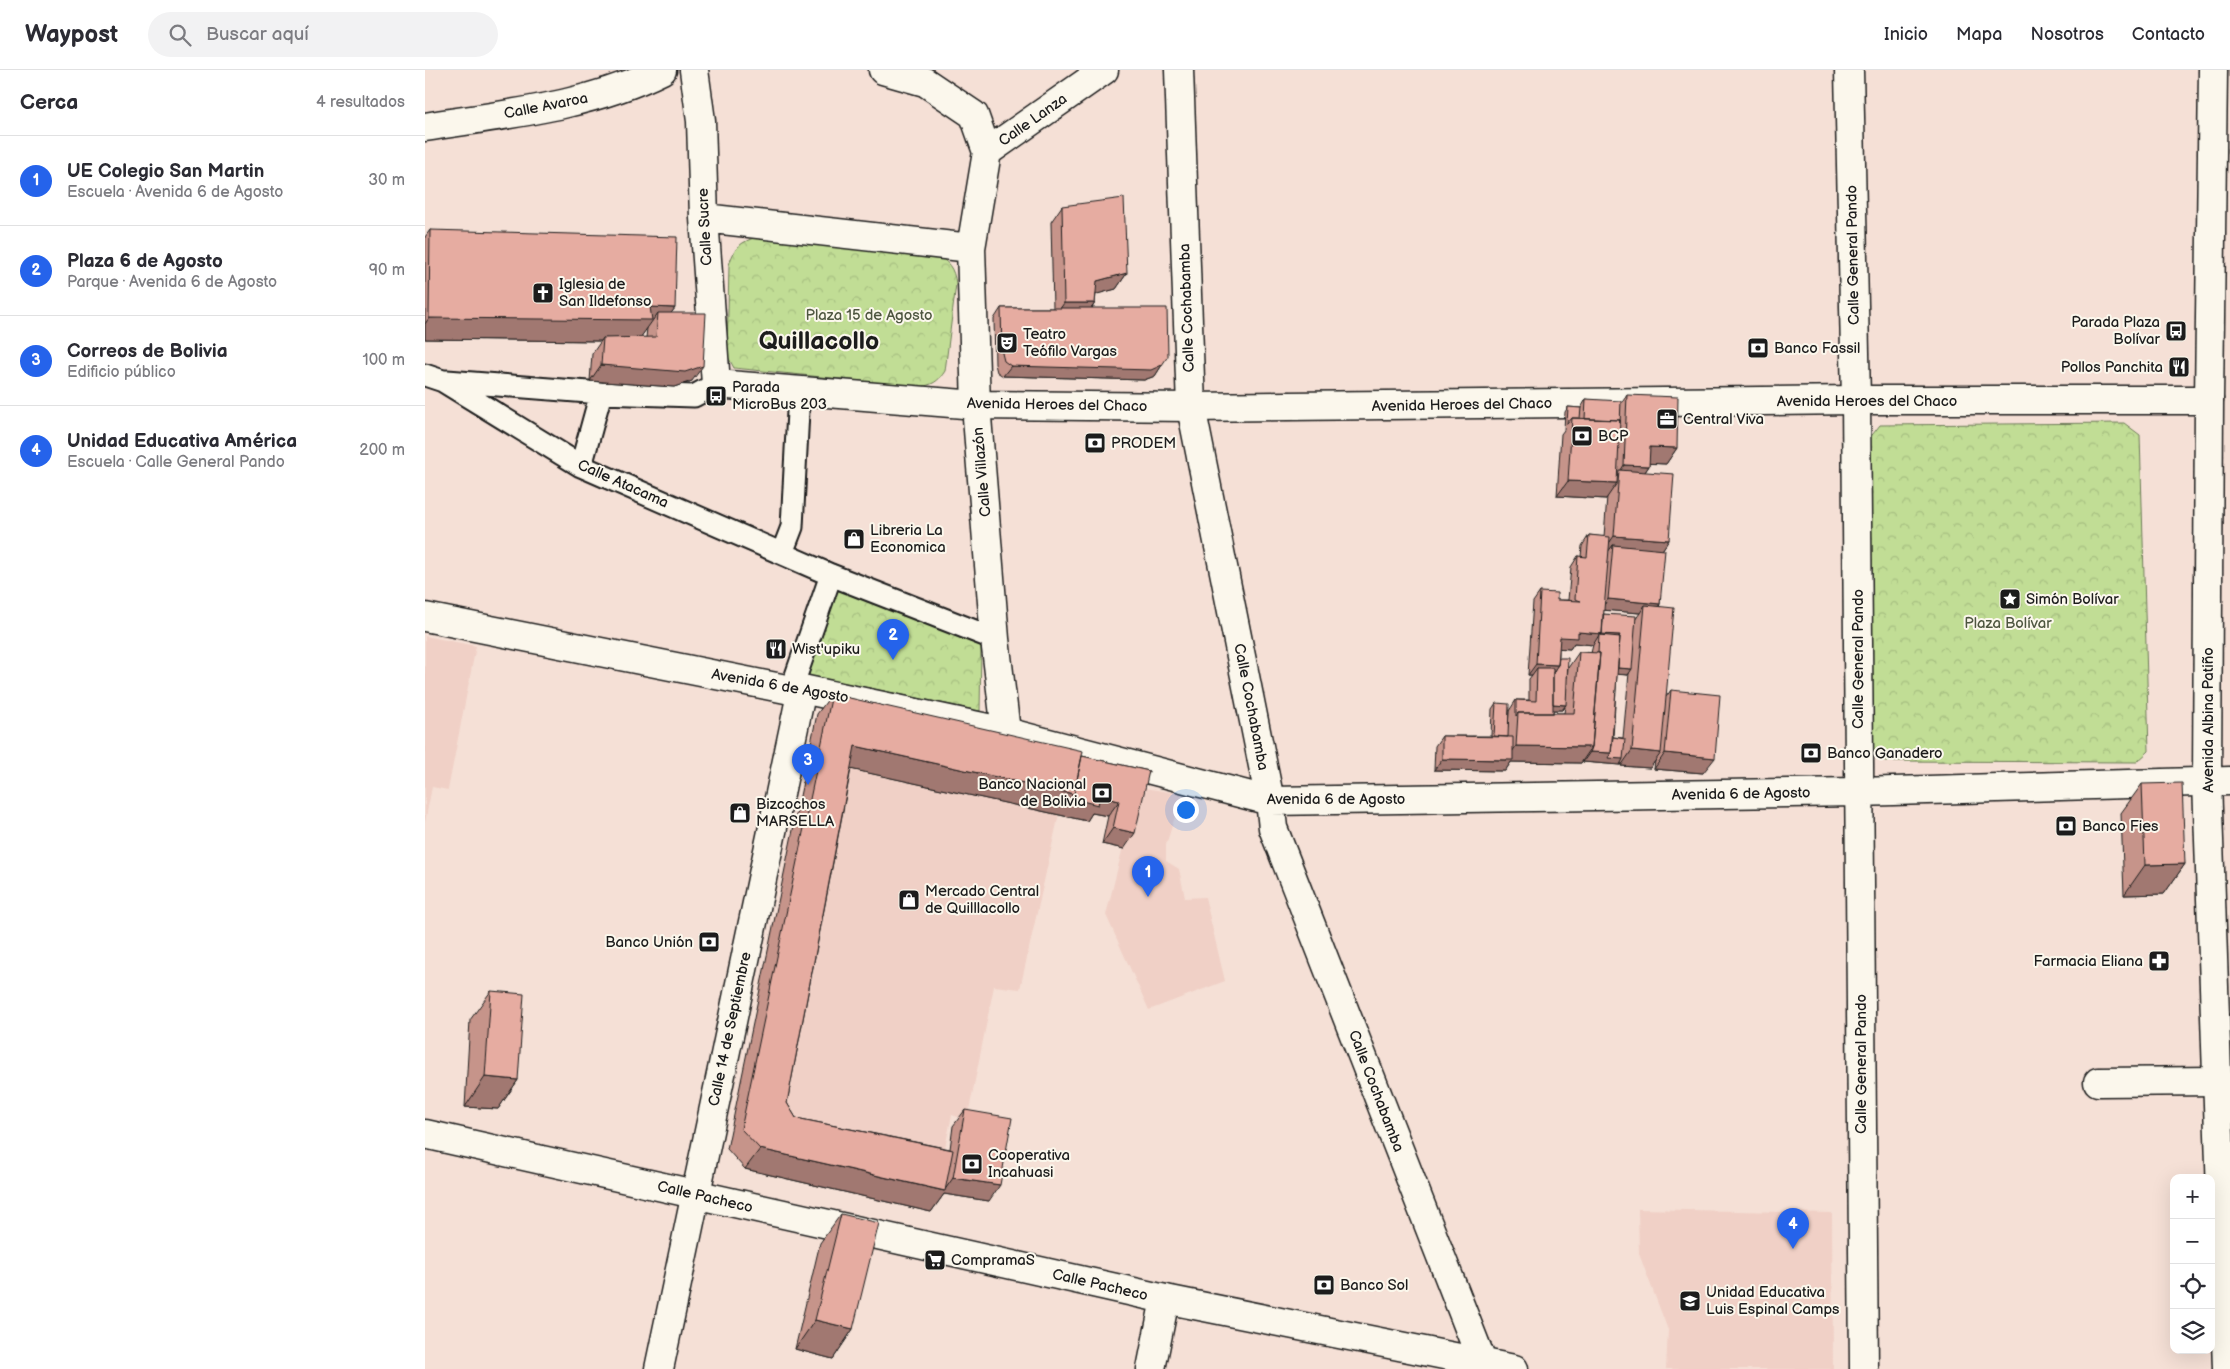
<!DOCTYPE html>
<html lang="es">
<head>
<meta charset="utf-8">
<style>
  :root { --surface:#fff; --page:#f2f2f3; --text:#2b2b33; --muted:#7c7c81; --line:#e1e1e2; --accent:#2563eb }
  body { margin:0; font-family:"Balsamiq Sans",sans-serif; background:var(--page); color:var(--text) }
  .controls { position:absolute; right:15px; bottom:15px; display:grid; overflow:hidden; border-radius:10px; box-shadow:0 5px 20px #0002 }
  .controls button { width:45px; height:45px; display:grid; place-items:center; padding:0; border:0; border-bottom:1px solid var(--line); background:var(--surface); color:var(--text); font:25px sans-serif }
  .you { position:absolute; left:760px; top:739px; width:18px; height:18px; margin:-12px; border:4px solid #fff; border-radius:50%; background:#1a73e8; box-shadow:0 0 0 8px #1a73e833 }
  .badge { display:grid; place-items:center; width:32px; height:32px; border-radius:50%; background:var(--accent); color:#fff; font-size:16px; font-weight:700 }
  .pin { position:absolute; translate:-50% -41px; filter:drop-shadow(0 1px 2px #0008) }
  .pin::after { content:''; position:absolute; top:26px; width:18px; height:15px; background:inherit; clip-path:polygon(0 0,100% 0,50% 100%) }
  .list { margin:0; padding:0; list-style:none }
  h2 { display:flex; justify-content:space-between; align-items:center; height:65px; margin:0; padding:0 20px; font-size:21px }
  h2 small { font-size:16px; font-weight:400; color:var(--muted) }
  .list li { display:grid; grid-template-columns:32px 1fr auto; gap:15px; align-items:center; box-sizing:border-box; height:90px; padding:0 20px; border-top:1px solid var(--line) }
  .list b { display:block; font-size:19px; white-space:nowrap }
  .list p { margin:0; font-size:16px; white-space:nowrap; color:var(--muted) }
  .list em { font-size:16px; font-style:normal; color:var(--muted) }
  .icon { flex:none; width:28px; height:28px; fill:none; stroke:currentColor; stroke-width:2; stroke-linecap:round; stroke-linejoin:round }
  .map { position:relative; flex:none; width:1805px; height:1299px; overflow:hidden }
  header { display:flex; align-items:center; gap:30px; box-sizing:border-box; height:70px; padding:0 25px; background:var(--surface); border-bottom:1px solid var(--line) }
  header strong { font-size:24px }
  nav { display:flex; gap:28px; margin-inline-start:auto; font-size:18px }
  .search { width:350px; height:45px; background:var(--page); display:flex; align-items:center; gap:12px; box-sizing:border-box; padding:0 18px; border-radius:28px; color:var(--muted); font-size:19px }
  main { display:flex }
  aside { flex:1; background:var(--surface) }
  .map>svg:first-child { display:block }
  .built { fill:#f0d0c6 }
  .park { fill:url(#park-crowns); stroke:#6e7c58 }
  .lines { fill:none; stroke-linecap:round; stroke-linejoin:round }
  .pedestrian-casing { stroke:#1c1c1c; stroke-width:25 }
  .minor-casing { stroke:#1c1c1c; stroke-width:31 }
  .tertiary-casing { stroke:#1c1c1c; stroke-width:31 }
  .secondary-casing { stroke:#1c1c1c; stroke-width:31 }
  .primary-casing { stroke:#1c1c1c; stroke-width:31 }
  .pedestrian { stroke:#fbf7ec; stroke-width:21 }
  .minor { stroke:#fbf7ec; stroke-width:28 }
  .tertiary { stroke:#fbf7ec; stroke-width:28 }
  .secondary { stroke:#fbf7ec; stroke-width:28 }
  .primary { stroke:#fbf7ec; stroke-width:28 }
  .wall { fill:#c6948a; stroke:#1c1c1c; fill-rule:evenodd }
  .shaded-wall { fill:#a17871; stroke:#1c1c1c }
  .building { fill:#e6aca1; stroke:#1c1c1c }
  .labels { text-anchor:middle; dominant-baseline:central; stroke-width:4; stroke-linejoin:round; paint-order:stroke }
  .street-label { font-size:15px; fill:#1c1c1c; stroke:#fbf7ec }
  .poi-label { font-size:15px; fill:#1c1c1c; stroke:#fbf7ec; text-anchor:start }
  .park-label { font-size:15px; fill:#4e5640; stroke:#fbf7ec }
  .town-label { font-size:25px; font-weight:bold; fill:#1c1c1c; stroke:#fbf7ec }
</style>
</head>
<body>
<header>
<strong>Waypost</strong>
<div class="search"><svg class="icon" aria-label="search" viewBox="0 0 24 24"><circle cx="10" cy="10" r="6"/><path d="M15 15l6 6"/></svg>Buscar aquí</div>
<nav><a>Inicio</a><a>Mapa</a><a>Nosotros</a><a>Contacto</a></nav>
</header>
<main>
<aside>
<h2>Cerca<small>4 resultados</small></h2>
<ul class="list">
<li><span class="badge">1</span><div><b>UE Colegio San Martin</b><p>Escuela · Avenida 6 de Agosto</p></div><em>30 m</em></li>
<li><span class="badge">2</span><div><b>Plaza 6 de Agosto</b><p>Parque · Avenida 6 de Agosto</p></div><em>90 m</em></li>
<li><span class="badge">3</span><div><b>Correos de Bolivia</b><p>Edificio público</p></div><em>100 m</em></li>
<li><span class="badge">4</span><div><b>Unidad Educativa América</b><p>Escuela · Calle General Pando</p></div><em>200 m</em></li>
</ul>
</aside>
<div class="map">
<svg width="1805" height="1299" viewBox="0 0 1805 1299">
  <defs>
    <pattern id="park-crowns" width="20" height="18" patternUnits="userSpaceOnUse" patternTransform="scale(1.25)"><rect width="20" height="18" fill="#c1dd95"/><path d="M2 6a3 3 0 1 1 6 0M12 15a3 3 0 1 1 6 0" fill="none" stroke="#a5bd80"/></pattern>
  </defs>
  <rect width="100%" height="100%" fill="#f5e0d6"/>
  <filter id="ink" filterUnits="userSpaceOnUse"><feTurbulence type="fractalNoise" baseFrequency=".02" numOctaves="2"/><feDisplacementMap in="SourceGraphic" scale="10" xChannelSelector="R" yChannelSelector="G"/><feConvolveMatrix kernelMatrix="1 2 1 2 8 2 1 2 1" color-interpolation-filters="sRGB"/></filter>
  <g filter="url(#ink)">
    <path class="built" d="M0,566l51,10 -28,144 -16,-3 -7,35z
      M382,689l252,55 -39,175 -26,-3 -27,134 -15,-5 -21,97 -186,-43 -18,-20z
      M713,717l44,7 -16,51v16l13,8 6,29 20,-1 20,84 -76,29 -43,-95z
      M1213,1139l194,4 1,156h-167l2,-39 -29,-76z"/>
    <path class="park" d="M332,167l177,16c14,8 20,15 22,31l-11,87c-7,11 -13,14 -26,16l-185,-19 -7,-13 2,-90c5,-17 11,-23 28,-28z
      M1699,353l16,12 9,316 -12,11 -252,-1 -14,-11 -2,-311 11,-14z
      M407,514l149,62 -1,65 -179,-37z"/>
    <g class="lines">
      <g class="pedestrian-casing">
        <path id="pedestrian" d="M0,305l18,6 138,85 250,109 164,64
          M22,311l154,12 93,3 22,-12
          M156,396l20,-73
          M357,483l10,-26 7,-135
          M366,620l40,-115"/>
      </g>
      <g class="minor-casing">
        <path id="minor" d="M269,0l7,51 3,97 12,166 260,21 215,2 665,-7h353
          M458,0l42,12 49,33 13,37 -16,96 5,157 19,234 11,93
          M0,57c82,-13 162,-20 237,-57
          M562,82l117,-82
          M279,148l267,30
          M1673,1012l120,-1
          M726,1299l14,-70"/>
      </g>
      <g class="tertiary-casing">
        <path id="tertiary" d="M234,1299l143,-680"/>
      </g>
      <g class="secondary-casing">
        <path id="secondary" d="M754,0l12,337 79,394 3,27 212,541
          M1424,0l7,330 8,969
          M0,547l366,73 11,-1 204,43 264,69 589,-9 371,-11
          M0,1064l740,165 349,70"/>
      </g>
      <g class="primary-casing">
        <path id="primary" d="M1788,0l-4,330 -2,381 20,588"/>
      </g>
      <use href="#pedestrian" class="pedestrian"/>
      <use href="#minor" class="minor"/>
      <use href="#tertiary" class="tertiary"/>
      <use href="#secondary" class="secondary"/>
      <use href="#primary" class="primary"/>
    </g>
    <path class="wall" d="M637,136l65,67 -11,16 -20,5 -1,9 -3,5 70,57 -7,11 -11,4 -141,-4 -6,-4 -2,-8 -1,-45 7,-11h52l-2,-86z
      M5,160l245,78 -4,5 21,68 -18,6 -84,-6 2,-27 9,-13 -176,-2v-102zM222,258l-1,10h-6z
      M1202,325l50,53 -11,16 -17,-1v3l-4,6 24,68 -7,10 -2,54 -1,3 7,90 5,-7 32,83 -49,-4 1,-8 -5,7 -29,-2v-3l-1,2 -37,-3v-2l-2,3 -70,-1 -6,9 -71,-1 1,-24 7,-10h49l1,-27 4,-6 12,24 1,-16 7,-11h13v-21l3,-4h-4l5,-73 7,-10 17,8h11l3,-33 7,-11 3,1 1,-11 7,-11 15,2 3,-41 -1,3 -49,-3 4,-62 3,-4 1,-18 3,-5 13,1 5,-9 35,5zM1179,540l36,3 -5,7 -32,-6zM1149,573l19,2 -2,8 -12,-1 -11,16 -1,10 -8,-20v-10l11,1zM1204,603l-6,65 -10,-1 4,-63 11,1zM1140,637l-1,6h-11v-3h9z
      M407,624l250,62 67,15 -25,78 -22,-5 6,-28 -16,-3 -5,8 -236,-52 -64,334 9,15 154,31 3,-23 12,-16 24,91 -45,-7 -13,18 -186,-43 -18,-20 90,-435z
      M1717,714l43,80 -21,30 -40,1 -3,-82z
      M66,921l27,89 -20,29 -33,-2 5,-87z
      M416,1144l12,115 -20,30 -38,-10 25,-106z"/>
    <path class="shaded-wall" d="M702,203l-11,16 -30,8 11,-16z
      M639,233h31l-11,16h-31z
      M225,237l25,1 -15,20 -2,-15 -20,28 -35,-3 -2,3 -176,-2v-15l4,-6z
      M176,295l102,1 -11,15 -18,6 -84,-6z
      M737,295l-7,11 -11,4 -141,-4 8,-10z
      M1225,377l27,1 -11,16 -27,-1z
      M1199,395l25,1 -11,16 -19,-9z
      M1143,411l49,2 -11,16 -49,-3z
      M1189,466l55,4 -11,16 -45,-11 -5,7h-5z
      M1183,529l52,5 -7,11 -8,-10 -5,8 -39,-3z
      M1153,562l42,3 -4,6 -17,-6 -6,10 -19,-2 -4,6 -17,-1 7,-11z
      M1111,594l22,1 -6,10 -15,-7 -5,7h-4z
      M1192,598l15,1 -4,6 -15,-1z
      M1126,634l15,1 -4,5h-15z
      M430,676l219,48 26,2 19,5 -11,15 -16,-3 -5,8 -246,-54z
      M1091,676l76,1 -11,16 -70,-1 -6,9 -71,-1 8,-11 65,1z
      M1207,680l29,3 -11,15 -29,-2z
      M1165,682l21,1 12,6 -3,6 -37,-3z
      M1240,683l50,5 -12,15 -49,-4z
      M688,758l22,5 -11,16 -22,-5z
      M1760,794l-21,30 -40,1 21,-30z
      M60,1007l33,3 -20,29 -33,-2z
      M335,1079l184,42 9,-13 47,7 -11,16 -45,-7 -13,18 -186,-43z
      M390,1250l38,9 -20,30 -38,-10z"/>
    <path class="building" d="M699,128l3,75 -30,8 -2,22h-31l-2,-97z
      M5,160l247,7 -2,71 -25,-1 2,13 -223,-2z
      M576,238h166l1,48 -6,9 -11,5 -140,-4 -7,-5 -2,-8z
      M233,243h48l-3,53 -18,6 -84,-7 2,-27 53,-1z
      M1202,325l51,2 -1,51 -27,-1 -1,19 -25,-1z
      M1161,329l35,2 -1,23v-4l-35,-1z
      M1143,337l13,1 -1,10h-8l-5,6z
      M1147,348l48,2 -3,63 -49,-2z
      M1194,400l55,4 -5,66 -55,-4z
      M1164,465l21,2 -8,97 -24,-2v6l-18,-1 -2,28 -22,-1 4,-72 17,1v7l24,1 -6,-2 3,-43 9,1z
      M1188,475l52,5 -5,54 -52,-5z
      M1220,535l29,3 -13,145 -29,-3z
      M1178,544l33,2 -4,53 -14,-1 2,-31h-1l1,-2 -20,-1h2z
      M1174,565l21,2 -9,116 -21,-1 1,-2 1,-3 8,-94h-2z
      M1154,582l21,1 -8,94 -76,-1 2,-33h56z
      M1134,588h9l-2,47 -13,-1v-32h2v-3l3,-4z
      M1112,598h16v45h-35l-2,3v-16l20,1z
      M1246,620l49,5 -5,63 -50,-5z
      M407,624l251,57 -9,43 -219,-48 -68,357 9,15 157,32 -8,41 -185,-42 -19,-20z
      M1071,633l13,1 -1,33 -14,-1z
      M1017,666l71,1v23l-71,-1z
      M1188,667l12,2 -2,20 -15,-1 3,-5z
      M657,686l67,15 -14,62 -22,-5 6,-27 -19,-5 -2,9 -28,-7 4,-4z
      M1757,713l3,81 -40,1 -3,-81z
      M66,921l33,3 -6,86 -33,-3z
      M540,1040l47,8 -12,67 -47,-7z
      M416,1144l38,9 -26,106 -38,-9z"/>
  </g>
  <defs>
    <g id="church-square" transform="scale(1.125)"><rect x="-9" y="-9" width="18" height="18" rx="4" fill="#1c1c1c" stroke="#fbf7ec"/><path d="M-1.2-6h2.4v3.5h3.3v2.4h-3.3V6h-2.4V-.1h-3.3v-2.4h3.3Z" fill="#fff"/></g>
    <g id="bus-square" transform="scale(1.125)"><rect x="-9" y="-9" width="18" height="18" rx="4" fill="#1c1c1c" stroke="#fbf7ec"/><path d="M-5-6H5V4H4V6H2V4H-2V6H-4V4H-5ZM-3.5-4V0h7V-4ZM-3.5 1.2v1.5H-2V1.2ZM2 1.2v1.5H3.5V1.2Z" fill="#fff"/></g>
    <g id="theatre-square" transform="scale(1.125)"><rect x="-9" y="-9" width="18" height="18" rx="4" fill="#1c1c1c" stroke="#fbf7ec"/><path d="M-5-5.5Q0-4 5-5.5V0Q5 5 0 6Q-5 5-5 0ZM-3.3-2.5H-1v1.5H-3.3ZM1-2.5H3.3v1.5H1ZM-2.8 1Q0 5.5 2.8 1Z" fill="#fff"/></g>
    <g id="bank-square" transform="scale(1.125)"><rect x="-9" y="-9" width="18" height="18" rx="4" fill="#1c1c1c" stroke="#fbf7ec"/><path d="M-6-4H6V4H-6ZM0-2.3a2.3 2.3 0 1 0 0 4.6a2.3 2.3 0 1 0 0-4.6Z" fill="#fff"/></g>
    <g id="restaurant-square" transform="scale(1.125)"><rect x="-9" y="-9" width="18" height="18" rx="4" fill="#1c1c1c" stroke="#fbf7ec"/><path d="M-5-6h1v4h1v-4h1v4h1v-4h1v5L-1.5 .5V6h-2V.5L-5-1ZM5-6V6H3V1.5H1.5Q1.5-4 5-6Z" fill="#fff"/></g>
    <g id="office-square" transform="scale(1.125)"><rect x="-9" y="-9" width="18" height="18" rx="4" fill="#1c1c1c" stroke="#fbf7ec"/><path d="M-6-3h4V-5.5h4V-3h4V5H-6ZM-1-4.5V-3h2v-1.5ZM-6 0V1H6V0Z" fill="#fff"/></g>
    <g id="shop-square" transform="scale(1.125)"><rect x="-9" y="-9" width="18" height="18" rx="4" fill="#1c1c1c" stroke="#fbf7ec"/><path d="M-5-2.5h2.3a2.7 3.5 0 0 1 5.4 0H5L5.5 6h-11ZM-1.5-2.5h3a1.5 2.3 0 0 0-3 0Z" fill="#fff"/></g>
    <g id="sight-square" transform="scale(1.125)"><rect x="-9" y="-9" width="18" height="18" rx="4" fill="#1c1c1c" stroke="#fbf7ec"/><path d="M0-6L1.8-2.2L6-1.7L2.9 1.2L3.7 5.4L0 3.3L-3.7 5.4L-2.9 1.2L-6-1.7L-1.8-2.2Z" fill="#fff"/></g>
    <g id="pharmacy-square" transform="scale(1.125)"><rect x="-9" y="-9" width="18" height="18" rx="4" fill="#1c1c1c" stroke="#fbf7ec"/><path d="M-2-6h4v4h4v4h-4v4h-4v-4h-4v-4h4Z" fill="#fff"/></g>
    <g id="supermarket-square" transform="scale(1.125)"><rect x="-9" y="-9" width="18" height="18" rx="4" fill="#1c1c1c" stroke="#fbf7ec"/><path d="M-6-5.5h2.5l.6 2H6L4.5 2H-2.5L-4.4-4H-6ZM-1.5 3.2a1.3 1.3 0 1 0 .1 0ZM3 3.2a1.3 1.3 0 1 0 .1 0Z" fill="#fff"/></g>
    <g id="school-square" transform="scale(1.125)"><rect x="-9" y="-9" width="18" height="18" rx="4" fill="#1c1c1c" stroke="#fbf7ec"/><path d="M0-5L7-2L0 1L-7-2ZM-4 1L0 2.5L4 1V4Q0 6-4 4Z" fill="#fff"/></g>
  </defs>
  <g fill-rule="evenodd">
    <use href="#church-square" x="118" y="223"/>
    <use href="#bus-square" x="1751" y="261"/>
    <use href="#theatre-square" x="582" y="273"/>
    <use href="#bank-square" x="1333" y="278"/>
    <use href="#restaurant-square" x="1754" y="297"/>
    <use href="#bus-square" x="291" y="326"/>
    <use href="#office-square" x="1242" y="349"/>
    <use href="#bank-square" x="1157" y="366"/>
    <use href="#bank-square" x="670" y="373"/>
    <use href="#shop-square" x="429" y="469"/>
    <use href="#sight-square" x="1585" y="529"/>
    <use href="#restaurant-square" x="351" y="579"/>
    <use href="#bank-square" x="1386" y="683"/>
    <use href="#bank-square" x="677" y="723"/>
    <use href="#shop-square" x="315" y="743"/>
    <use href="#bank-square" x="1641" y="756"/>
    <use href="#shop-square" x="484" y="830"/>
    <use href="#bank-square" x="284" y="872"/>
    <use href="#pharmacy-square" x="1734" y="891"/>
    <use href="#bank-square" x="547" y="1094"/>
    <use href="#supermarket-square" x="510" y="1190"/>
    <use href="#bank-square" x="899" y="1215"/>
    <use href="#school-square" x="1265" y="1231"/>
  </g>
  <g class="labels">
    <g class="street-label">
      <text transform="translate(121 36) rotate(-11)">Calle Avaroa</text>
      <text transform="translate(608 50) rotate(-35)">Calle Lanza</text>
      <text transform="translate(280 157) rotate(-93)">Calle Sucre</text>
      <text transform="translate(1428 185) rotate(-91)">Calle General Pando</text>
      <text transform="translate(762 238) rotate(-92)">Calle Cochabamba</text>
      <text x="1442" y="331">Avenida Heroes del Chaco</text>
      <text transform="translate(632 335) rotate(1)">Avenida Heroes del Chaco</text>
      <text transform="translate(1037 335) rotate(-1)">Avenida Heroes del Chaco</text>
      <text transform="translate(557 402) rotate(-95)">Calle Villazón</text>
      <text transform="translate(198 414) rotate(24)">Calle Atacama</text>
      <text transform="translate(1433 589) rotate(-90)">Calle General Pando</text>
      <text transform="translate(355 616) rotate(10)">Avenida 6 de Agosto</text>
      <text transform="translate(826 637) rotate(79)">Calle Cochabamba</text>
      <text transform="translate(1783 650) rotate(-90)">Avenida Albina Patiño</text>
      <text transform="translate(1316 724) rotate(-1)">Avenida 6 de Agosto</text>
      <text x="911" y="729">Avenida 6 de Agosto</text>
      <text transform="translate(305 959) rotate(-78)">Calle 14 de Septiembre</text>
      <text transform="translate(1436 994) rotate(-90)">Calle General Pando</text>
      <text transform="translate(951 1021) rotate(69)">Calle Cochabamba</text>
      <text transform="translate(280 1127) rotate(13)">Calle Pacheco</text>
      <text transform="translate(675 1215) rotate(13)">Calle Pacheco</text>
    </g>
    <g class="poi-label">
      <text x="134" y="214">Iglesia de<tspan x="134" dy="17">San Ildefonso</tspan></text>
      <text x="1735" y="252" text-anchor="end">Parada Plaza<tspan x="1735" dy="17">Bolívar</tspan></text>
      <text x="598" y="264">Teatro<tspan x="598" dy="17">Teófilo Vargas</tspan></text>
      <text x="1349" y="278">Banco Fassil</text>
      <text x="1738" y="297" text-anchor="end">Pollos Panchita</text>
      <text x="307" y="317">Parada<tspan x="307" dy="17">MicroBus 203</tspan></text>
      <text x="1258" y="349">Central Viva</text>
      <text x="1173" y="366">BCP</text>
      <text x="686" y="373">PRODEM</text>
      <text x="445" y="460">Libreria La<tspan x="445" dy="17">Economica</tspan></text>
      <text x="1601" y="529">Simón Bolívar</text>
      <text x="367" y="579">Wist'upiku</text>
      <text x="1402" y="683">Banco Ganadero</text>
      <text x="661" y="714" text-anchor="end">Banco Nacional<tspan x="661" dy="17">de Bolivia</tspan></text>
      <text x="331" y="734">Bizcochos<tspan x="331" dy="17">MARSELLA</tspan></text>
      <text x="1657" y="756">Banco Fies</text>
      <text x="500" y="821">Mercado Central<tspan x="500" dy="17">de Quilllacollo</tspan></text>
      <text x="268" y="872" text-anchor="end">Banco Unión</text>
      <text x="1718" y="891" text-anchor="end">Farmacia Eliana</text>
      <text x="563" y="1085">Cooperativa<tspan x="563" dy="17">Incahuasi</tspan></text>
      <text x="526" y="1190">CompramaS</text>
      <text x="915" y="1215">Banco Sol</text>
      <text x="1281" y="1222">Unidad Educativa<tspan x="1281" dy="17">Luis Espinal Camps</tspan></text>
    </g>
    <g class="park-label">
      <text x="444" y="245">Plaza 15 de Agosto</text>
      <text x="1583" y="553">Plaza Bolívar</text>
    </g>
    <g class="town-label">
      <text x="394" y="271">Quillacollo</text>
    </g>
  </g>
</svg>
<div class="controls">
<button>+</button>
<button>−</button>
<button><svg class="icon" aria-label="locate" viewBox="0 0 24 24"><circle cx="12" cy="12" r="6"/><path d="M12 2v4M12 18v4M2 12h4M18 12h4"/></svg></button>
<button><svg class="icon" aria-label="layers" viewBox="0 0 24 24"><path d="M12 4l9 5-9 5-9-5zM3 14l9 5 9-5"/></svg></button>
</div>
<div class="you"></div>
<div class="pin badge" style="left:723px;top:827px">1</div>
<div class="pin badge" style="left:468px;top:590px">2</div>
<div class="pin badge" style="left:383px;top:715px">3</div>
<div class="pin badge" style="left:1368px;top:1179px">4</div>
</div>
</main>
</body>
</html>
